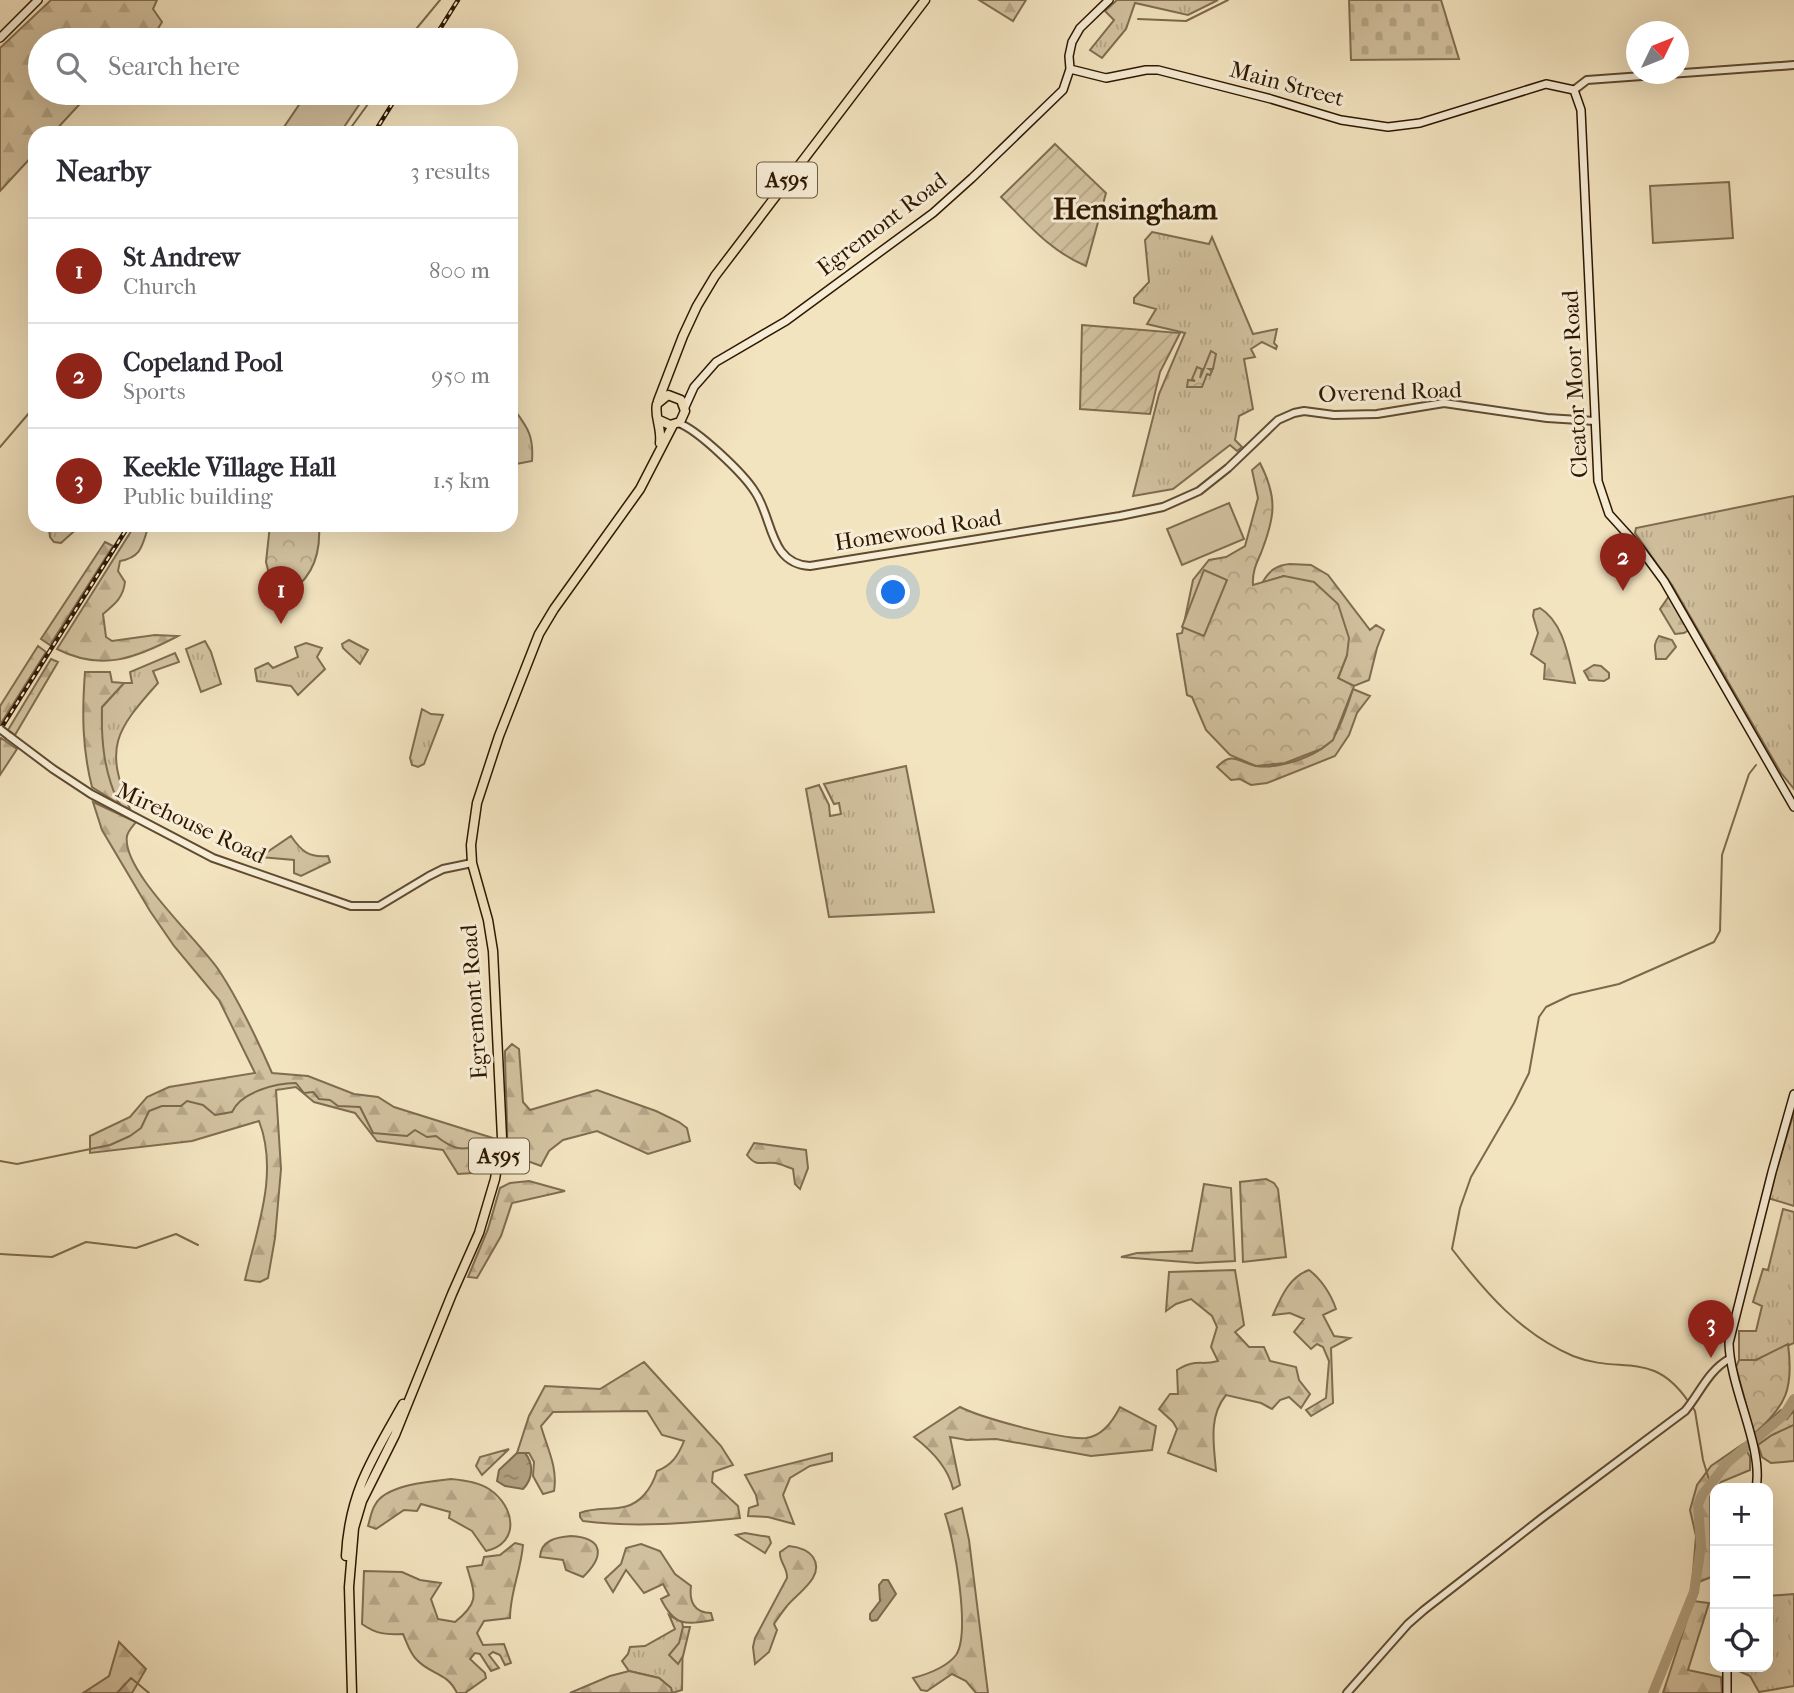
<!DOCTYPE html>
<html lang="en">
<head>
<meta charset="utf-8">
<style>
  :root { --surface:#fff; --page:#f2f2f3; --text:#2b2b33; --muted:#7c7c81; --line:#e1e1e2; --accent:#8f2418 }
  body { margin:0; font-family:"IM FELL French Canon",serif; background:var(--page); color:var(--text) }
  .controls { position:absolute; right:21px; bottom:21px; display:grid; overflow:hidden; border-radius:14px; box-shadow:0 7px 28px #0002 }
  .controls button { width:63px; height:63px; display:grid; place-items:center; padding:0; border:0; border-bottom:2px solid var(--line); background:var(--surface); color:var(--text); font:35px sans-serif }
  .compass { position:absolute; left:1626px; top:21px; width:63px; height:63px; border-radius:50%; background:var(--surface); box-shadow:0 7px 28px #0002; rotate:47deg }
  .you { position:absolute; left:894px; top:593px; width:24px; height:24px; margin:-18px; border:5px solid #fff; border-radius:50%; background:#1a73e8; box-shadow:0 0 0 10px #1a73e833 }
  .badge { display:grid; place-items:center; width:46px; height:46px; border-radius:50%; background:var(--accent); color:#fff; font-size:23px; font-weight:700 }
  .pin { position:absolute; translate:-50% -58px; filter:drop-shadow(0 2px 4px #0008) }
  .pin::after { content:''; position:absolute; top:37px; width:24px; height:21px; background:inherit; clip-path:polygon(0 0,100% 0,50% 100%) }
  .list { margin:0; padding:0; list-style:none }
  h2 { display:flex; justify-content:space-between; align-items:center; height:91px; margin:0; padding:0 28px; font-size:30px }
  h2 small { font-size:23px; font-weight:400; color:var(--muted) }
  .list li { display:grid; grid-template-columns:46px 1fr auto; gap:21px; align-items:center; box-sizing:border-box; height:105px; padding:0 28px; border-top:2px solid var(--line) }
  .list b { display:block; font-size:26px; white-space:nowrap }
  .list p { margin:0; font-size:23px; white-space:nowrap; color:var(--muted) }
  .list em { font-size:23px; font-style:normal; color:var(--muted) }
  .icon { flex:none; width:38px; height:38px; fill:none; stroke:currentColor; stroke-width:2; stroke-linecap:round; stroke-linejoin:round }
  .map { position:relative; flex:none; width:1794px; height:1693px; overflow:hidden }
  .search { position:absolute; background:var(--surface); box-shadow:0 7px 28px #0002; left:28px; top:28px; width:490px; height:77px; display:flex; align-items:center; gap:18px; box-sizing:border-box; padding:0 24px; border-radius:38px; color:var(--muted); font-size:26px }
  .panel { position:absolute; background:var(--surface); box-shadow:0 7px 28px #0002; left:28px; top:126px; width:490px; height:406px; border-radius:21px }
  .map>svg:first-child { display:block }
  .grass { fill:url(#grass-tufts); stroke:#806c50; stroke-width:2 }
  .forest { fill:url(#forest-firs); stroke:#806c50; stroke-width:2 }
  .cemetery { fill:url(#cemetery-stones); stroke:#806c50; stroke-width:2 }
  .park { fill:url(#park-crowns); stroke:#806c50; stroke-width:2 }
  .garden { fill:url(#garden-furrows); stroke:#806c50; stroke-width:2 }
  .pitch { fill:#d2c19f; stroke:#806c50; stroke-width:2 }
  .water { fill:url(#water-ripples); stroke:#7c694c; stroke-width:2 }
  .lines { fill:none; stroke-linecap:round; stroke-linejoin:round }
  .stream { stroke:#7c694c; stroke-width:2 }
  .river { stroke:#b09f7f; stroke-width:10 }
  .tertiary-casing { stroke:#5f4b30; stroke-width:10 }
  .secondary-casing { stroke:#2e1800; stroke-width:10 }
  .trunk-casing { stroke:#2e1800; stroke-width:11 }
  .tertiary { stroke:#f7edd6; stroke-width:6 }
  .secondary { stroke:#f7edd6; stroke-width:7 }
  .trunk { stroke:#f3e4c0; stroke-width:8 }
  .rail-casing { stroke:#2e1800; stroke-width:4.5 }
  .rail { stroke:#f7edd6; stroke-width:2; stroke-dasharray:5; stroke-linecap:butt }
  .tertiary-bridge-casing { stroke:#5f4b30; stroke-width:10; stroke-linecap:butt }
  .tertiary-bridge { stroke:#f7edd6; stroke-width:6 }
  .labels { text-anchor:middle; dominant-baseline:central; stroke-width:6; stroke-linejoin:round; paint-order:stroke }
  .shield { fill:#f7edd6; stroke:#6a5840; stroke-width:2 }
  .shield-label { font-size:21px; font-weight:bold; fill:#2e1800 }
  .street-label { font-size:23px; fill:#2e1800; stroke:#f7edd6 }
  .district-label { font-size:30px; font-weight:bold; fill:#2e1800; stroke:#f7edd6 }
</style>
</head>
<body>
<div class="map">
<svg width="1794" height="1693" viewBox="0 0 1794 1693">
  <defs>
    <pattern id="grass-tufts" width="24" height="20" patternUnits="userSpaceOnUse" patternTransform="scale(1.75)"><rect width="24" height="20" fill="#d2c19f"/><path d="M3 7l-1-3M5 7V3M7 7l1-3M15 17l-1-3M17 17v-4M19 17l1-3" fill="none" stroke="#b5a587"/></pattern>
    <pattern id="forest-firs" width="22" height="20" patternUnits="userSpaceOnUse" patternTransform="scale(1.75)"><rect width="22" height="20" fill="#d2c19f"/><path d="M5 1l3.5 6h-7zM16 11l3.5 6h-7z" fill="#b5a587"/></pattern>
    <pattern id="cemetery-stones" width="16" height="16" patternUnits="userSpaceOnUse" patternTransform="scale(1.75)"><rect width="16" height="16" fill="#d2c19f"/><path d="M2 7V4a2 2 0 0 1 4 0v3zM10 15v-3a2 2 0 0 1 4 0v3z" fill="#b5a587"/></pattern>
    <pattern id="park-crowns" width="20" height="18" patternUnits="userSpaceOnUse" patternTransform="scale(1.75)"><rect width="20" height="18" fill="#d2c19f"/><path d="M2 6a3 3 0 1 1 6 0M12 15a3 3 0 1 1 6 0" fill="none" stroke="#b5a587"/></pattern>
    <pattern id="garden-furrows" width="10" height="10" patternUnits="userSpaceOnUse" patternTransform="scale(1.75)"><rect width="10" height="10" fill="#d2c19f"/><path d="M-1 1l2-2M0 10L10 0M9 11l2-2" fill="none" stroke="#b5a587"/></pattern>
    <pattern id="water-ripples" width="26" height="14" patternUnits="userSpaceOnUse" patternTransform="scale(1.75)"><rect width="26" height="14" fill="#b09f7f"/><path d="M2 4q2-2 4 0t4 0M15 11q2-2 4 0t4 0" fill="none" stroke="#908166"/></pattern>
  </defs>
  <rect width="100%" height="100%" fill="#f3e4c0"/>
  <filter id="stains"><feTurbulence type="fractalNoise" baseFrequency=".00286" numOctaves="4"/><feColorMatrix values="0 0 0 0 .2 0 0 0 0 .09 0 0 0 0 .02 0 0 0 .5 -.17"/></filter>
  <radialGradient id="worn" r=".72"><stop offset=".6" stop-color="#630" stop-opacity="0"/><stop offset="1" stop-color="#630" stop-opacity=".3"/></radialGradient>
  <path class="grass" d="M1117,0h101l-30,15 -53,-12 -9,26 -24,29 -12,-8 24,-30 -9,-9z
    M1152,232l57,12 3,-7 41,97 24,-5 -3,14 3,3 -1,3 -14,-7 -11,7 4,8 -11,2 9,50 -14,7 -4,24 7,7 -5,4 -7,-6 -57,44 -40,7 26,-102 26,-61 -38,-9 9,-15 -22,-6v-5l15,-16 -4,-42z
    M511,405c15,21 23,28 21,56l-21,4z
    M1794,496v293l-13,-16 -109,-188 -37,-52 1,-5z
    M54,525h27l-20,18 -7,-1 -4,-5 -1,-8z
    M349,640l19,10 -8,14 -17,-16 -1,-4z
    M205,641l6,11 10,32 -20,8 -15,-43z
    M306,643l16,5 -5,9 8,12 -27,26 -7,-9 -34,-5 -2,-12 13,-6 5,5 25,-11 -3,-10z
    M175,653l4,9 -26,9 5,12c-43,48 -54,64 -28,126 -4,-2 -8,-2 -10,-5 -19,-18 -19,-73 -18,-97l22,-24h8l-2,-11z
    M422,709l9,5 12,1 -19,49 -6,3 -6,-2 -2,-7z
    M906,766l28,146 -105,5 -23,-128 13,-4 10,20 1,11 11,-2 -2,-11 -5,1 -10,-20z
    M291,836c10,15 18,22 37,20l2,6 -29,14 -7,-3v-13l-34,-3z
    M1794,1112v94l-26,-8z
    M1783,1209l11,3v131l-38,17h-17v-29h17l6,-25 -9,-4 10,-33 5,1z
    M1781,1410l6,9 7,-9v15l-22,10 -14,10 -5,-10z
    M1794,1594v92l-35,6 -9,-16 -20,-9h38v-71z
    M669,1615l13,7 1,5 -1,63 -10,3 -1,-5 -12,-10 -30,-7 -7,-10 6,-7 2,-7 15,-1 30,-17z"/>
  <path class="forest" d="M51,0h106l-4,9 9,13 -11,18h-111v53h50l-37,40h-18v20l-35,38v-143z
    M979,0h47l-13,21z
    M135,525h14c-7,19 -6,32 -29,36l-2,10 7,11c-2,16 -10,22 -22,32l3,23 6,4 43,-6 23,1c-42,22 -76,36 -121,13z
    M105,542l8,4 -63,99 -9,-6z
    M1290,564l21,1 17,10 42,55 6,-5 8,5 -7,18 -8,32 -15,6 -16,-7 9,-24 -63,-79 -22,7c7,-12 14,-18 28,-19z
    M1669,596l20,34 -5,3 -9,1 -15,-25z
    M1540,608c24,15 28,49 35,75l-31,-4 1,-15 -14,-10 7,-21 -5,-17 1,-6z
    M1659,636l13,4 4,7 -10,12h-10c0,-10 -4,-13 3,-23z
    M38,646l8,6 -46,73v-19z
    M51,659l7,3 -43,73 -7,-5z
    M1594,665l7,1 8,7v5l-5,3 -15,-1 -5,-9z
    M85,672h25l2,10 12,1 -22,24c-1,35 2,65 17,97l-27,-17c-10,-39 -10,-75 -7,-115z
    M1353,689l17,7 -13,17 -8,22 -14,21 -68,27 -16,2 -11,-6 -9,1 -14,-13c16,-17 22,-4 39,-1 23,3 67,-10 79,-31 8,-14 13,-31 18,-46z
    M1,738l16,11 -17,26v-34z
    M93,802l43,20c-3,4 -8,9 -9,14 -6,35 74,106 93,136 21,32 37,67 52,101l36,3 46,18 24,3 16,10 102,32 -5,33 -33,2 -15,-24 -66,-9 -22,-28 -41,-11 -18,-15 -20,3 5,79 -6,69 -7,40 -8,4 -15,-2c12,-52 34,-107 14,-159l-67,20 -102,12v-17l40,-19 17,-20 22,-10 86,-14 -36,-73 -45,-54 -24,-35 -48,-81z
    M512,1044l7,5 4,53 7,8 67,-20 59,21 23,11 8,6 3,13 -42,13 -51,-23 -34,9 -14,11 -8,15 -27,-10 -7,-4c1,-34 -2,-68 -2,-101z
    M754,1143l52,7 2,18 -8,21 -5,-5 -2,-15c-6,-2 -12,-5 -18,-6 -13,-2 -18,5 -28,-8z
    M1266,1179l8,4 4,6 8,68 -43,5 -3,-80z
    M529,1181l36,10 -53,12 -11,33 -24,42 -9,-1 20,-48 12,-41 10,-5z
    M1204,1184l27,4 4,73 -38,2 -76,-6 16,-4 55,-2z
    M1235,1270l9,55 -9,7 14,15h15l6,14 26,6 3,13 11,14 -9,14 -12,-11 -9,3 -8,9 -11,-6 -35,-8c-18,22 -12,50 -10,76l-48,-18 9,-24 -4,-7 -14,-13 11,-15h8l-1,-24c19,-12 23,-4 41,-9l-7,-14 6,-20 -5,-11 -21,-17 -15,5 -10,7 3,-39z
    M1309,1270c12,9 22,24 27,39l-13,6 11,21 16,2 -19,10 2,55 -22,13 -5,-6 20,-12 3,-37 -6,-14 -6,-3 -6,5 -17,-17 10,-13 -14,-6 -17,2c8,-18 16,-38 36,-45z
    M644,1362l77,84 12,19 -20,7 -1,10 26,24 2,12c-51,5 -105,10 -157,3l-3,-4v-4c23,-9 45,3 64,-18 7,-8 10,-14 13,-24 15,-6 21,-15 27,-30l-22,-6 -15,-24 -94,1 -12,14c6,22 17,41 13,65l-11,3 -10,-18 1,-14 -5,-9h-12l12,-37 16,-30 55,3z
    M960,1407c22,11 102,33 126,31 17,-2 27,-17 34,-31l36,19 -4,24 -61,6 -95,-17 -29,1 -17,-3 10,48 -7,4c-5,-22 -22,-39 -39,-52z
    M1794,1425v36l-23,2 -9,-6 -4,-12 14,-10z
    M1743,1444l7,13v13l-29,12 -11,15 1,80 -19,8 4,-49 -6,-26 7,-25 14,-19z
    M509,1449l-27,26 -6,-9 4,-9z
    M832,1453v8l-22,5 -20,12 -7,17 11,29 -26,-7 -20,-1 1,-8 9,-3 -2,-10 -11,-20z
    M451,1479c12,1 27,3 38,10 26,17 32,54 -3,62l-14,-20 -23,-13 1,-6 -29,-8 -4,7 -13,-1 -28,19 -8,-3c2,-6 3,-15 7,-21 10,-20 56,-24 76,-26z
    M962,1508l7,32 19,153h-12l-10,-12 -14,-7 -25,17 -6,-1 -8,-12c15,-4 33,-10 43,-23 15,-22 -2,-116 -11,-141z
    M745,1533l24,4 2,6 -6,10 -29,-18z
    M571,1536c34,2 33,21 12,41l-17,-7 -3,-10 -23,-3c1,-17 17,-20 31,-21z
    M515,1543l8,2c-2,25 -13,48 -13,73l-26,3 -7,12 6,12 21,-1 7,19 -6,2 -5,-10 -7,-3 -4,3 10,13 -8,3 -11,-17 -5,-1 -5,6 15,14 1,5 -21,15h-8c-10,-21 -26,-18 -40,-33 -7,-6 -10,-17 -14,-26 -17,1 -27,0 -41,-10l2,-53 38,1 18,8 21,3 -10,16 7,20 17,3c25,-20 20,-27 12,-55l15,-2 2,-8 16,-2z
    M641,1544l19,7 15,23 16,12c-2,15 3,27 20,27l2,7c-28,5 -39,6 -52,-21l8,-4 -6,-11 -19,9 -18,-23 -13,22 -8,-13 16,-15 5,-16z
    M789,1546c9,1 19,4 24,11 13,20 -17,37 -26,49 -5,6 -9,12 -13,18l3,6 -8,22 -14,12 -2,-17 2,-9 32,-60c1,-10 -8,-16 -7,-26z
    M1693,1601l16,2 -21,67 33,7 1,16h-59z
    M683,1627h7l-7,29 -5,8 -9,-9 10,-12z
    M119,1642l27,27 -14,24h-49l26,-17z
    M629,1671l30,7 12,10 1,5h-102l40,-17z"/>
  <path class="cemetery" d="M1349,0h92l18,59 -108,1z"/>
  <path class="park" d="M1211,351l5,3 -3,15h-4l3,2 -2,4 -3,-1 -5,13h-15l1,-7 7,1 -3,-2 5,-12 5,2 -2,9z
    M1260,463c18,35 15,54 1,90 -5,11 -9,20 -8,32l31,-9 30,6 24,22 11,34 -2,17 -9,23 16,8 -21,54 -12,9 -36,14 -29,3 -26,-11 -24,-25 -14,-33 -5,-2 -10,-61 5,-1 11,-53 16,-20 17,-3 19,-11 13,-48 -6,-28z
    M270,525h49c2,31 -7,56 -36,71l-9,-2 -8,-32z
    M1788,1344c6,45 -2,62 -34,90l-18,-67 3,-7h17z"/>
  <path class="garden" d="M1055,144l51,49 -20,73c-36,-15 -58,-42 -85,-69z
    M1082,325l98,8 -20,39 -10,42 -70,-5z"/>
  <path class="pitch" d="M307,93h60l-27,40h-53l-5,-3z
    M1729,182l4,56 -80,5 -3,-57z
    M1229,503l15,36 -62,26 -15,-36z
    M1204,570l23,10 -23,56 -22,-9z"/>
  <path class="water" d="M517,1453h8c9,11 8,26 -2,36l-18,-3 -8,-5 2,-11z
    M883,1580h5l8,14 -19,26 -5,1 -2,-2v-5l10,-13 -1,-16z"/>
  <g class="lines">
    <path class="stream" d="M1138,19l48,2 42,-21
      M407,40l33,-40
      M347,133l29,-40
      M0,447l35,-41
      M0,1161l17,3 93,-19 20,-9 11,-8 8,-17 13,-5h19l6,-5 16,4 12,10 17,-3c9,-20 44,-29 64,-29l8,10 9,-1 6,7 11,1 8,6 22,1 13,26 34,3 8,-6 12,7 9,-1c18,14 25,15 46,9
      M0,1254l52,3 34,-15 50,6 40,-14 22,11
      M1688,1401c-36,-52 -67,-26 -115,-45 -52,-22 -88,-64 -121,-107l8,-41 11,-31 43,-74 15,-30 10,-56 7,-10 25,-12 48,-11 95,-42 6,-11 2,-76 27,-81 7,-9
      M1692,1406l3,5 8,49 7,23
      M117,1693l14,-15 18,15"/>
    <path class="river" d="M1653,1693l41,-101 7,-46 -3,-41 4,-10 25,-32 57,-48 10,-16"/>
    <g class="tertiary-casing">
      <path id="tertiary" d="M1574,90l13,-10 207,-15
        M678,423c19,6 66,51 77,69 18,26 14,72 55,74l310,-50 43,-9 36,-16 29,-23 50,-48 16,-7 10,-2 30,4 43,-1 67,-11 103,15 48,3
        M9,736l44,33 38,25 122,64 138,48h28l50,-30 14,-7 29,-6
        M1347,1693l61,-69 16,-14 118,-92 143,-107c15,-18 23,-40 44,-52"/>
    </g>
    <g class="secondary-casing">
      <path id="secondary" d="M0,38l38,-38
        M1070,69l36,9 40,-8h12l113,29 70,21 47,7 32,-4 126,-39 28,6 7,20 17,371 11,33 30,33 25,34 130,226
        M685,407l9,-20 22,-25 70,-41 147,-108 39,-35 91,-88 7,-21 -1,-13 3,-14 8,-14 29,-28
        M1756,1488c8,-40 -26,-99 -27,-145l43,-171 22,-78
        M1727,1693v-26"/>
    </g>
    <g class="trunk-casing">
      <path id="trunk" d="M658,401l25,-65 14,-30 18,-30 210,-276
        M659,420l11,5 10,-3 5,-11 -4,-11 -13,-5 -11,9c-3,12 5,24 3,39
        M346,1556c3,-63 27,-99 57,-152
        M352,1693l-3,-106 5,-59 8,-27 33,-66 57,-141 27,-61 16,-54 7,-41 -9,-187 -5,-31 -16,-57 -1,-18 6,-42 22,-67 40,-102 15,-25 86,-120 33,-64"/>
    </g>
    <use href="#tertiary" class="tertiary"/>
    <use href="#secondary" class="secondary"/>
    <use href="#trunk" class="trunk"/>
    <g class="rail-casing">
      <path id="rail" d="M433,40l25,-40
        M374,133l25,-40
        M0,730l129,-205"/>
    </g>
    <use href="#rail" class="rail"/>
    <g class="tertiary-bridge-casing">
      <path id="tertiary-bridge" d="M0,729l9,7"/>
    </g>
    <use href="#tertiary-bridge" class="tertiary-bridge"/>
  </g>
  <g class="labels">
    <g class="shield">
      <rect x="757" y="162.5" width="60" height="35" rx="5"/>
      <rect x="469" y="1138.5" width="60" height="35" rx="5"/>
    </g>
    <g class="shield-label">
      <text x="787" y="180">A595</text>
      <text x="499" y="1156">A595</text>
    </g>
    <g class="street-label">
      <text transform="translate(1287 84) rotate(15)">Main Street</text>
      <text transform="translate(882 224) rotate(-37)">Egremont Road</text>
      <text transform="translate(1575 384) rotate(-93)">Cleator Moor Road</text>
      <text transform="translate(1390 392) rotate(-2)">Overend Road</text>
      <text transform="translate(918 530) rotate(-9)">Homewood Road</text>
      <text transform="translate(191 823) rotate(25)">Mirehouse Road</text>
      <text transform="translate(474 1002) rotate(-94)">Egremont Road</text>
    </g>
    <g class="district-label">
      <text x="1135" y="209">Hensingham</text>
    </g>
  </g>
  <rect width="100%" height="100%" filter="url(#stains)"/>
  <rect width="100%" height="100%" fill="url(#worn)"/>
</svg>
<div class="controls">
<button>+</button>
<button>−</button>
<button><svg class="icon" aria-label="locate" viewBox="0 0 24 24"><circle cx="12" cy="12" r="6"/><path d="M12 2v4M12 18v4M2 12h4M18 12h4"/></svg></button>
</div>
<svg class="compass" viewBox="-18 -18 36 36"><path d="M0-13l5 13h-10z" fill="#e53935"/><path d="M0 13l5-13h-10z" fill="#7c7c81"/></svg>
<div class="you"></div>
<div class="pin badge" style="left:281px;top:624px">1</div>
<div class="pin badge" style="left:1623px;top:591px">2</div>
<div class="pin badge" style="left:1711px;top:1358px">3</div>
<div class="search"><svg class="icon" aria-label="search" viewBox="0 0 24 24"><circle cx="10" cy="10" r="6"/><path d="M15 15l6 6"/></svg>Search here</div>
<section class="panel">
<h2>Nearby<small>3 results</small></h2>
<ul class="list">
<li><span class="badge">1</span><div><b>St Andrew</b><p>Church</p></div><em>800 m</em></li>
<li><span class="badge">2</span><div><b>Copeland Pool</b><p>Sports</p></div><em>950 m</em></li>
<li><span class="badge">3</span><div><b>Keekle Village Hall</b><p>Public building</p></div><em>1.5 km</em></li>
</ul>
</section>
</div>
</body>
</html>
